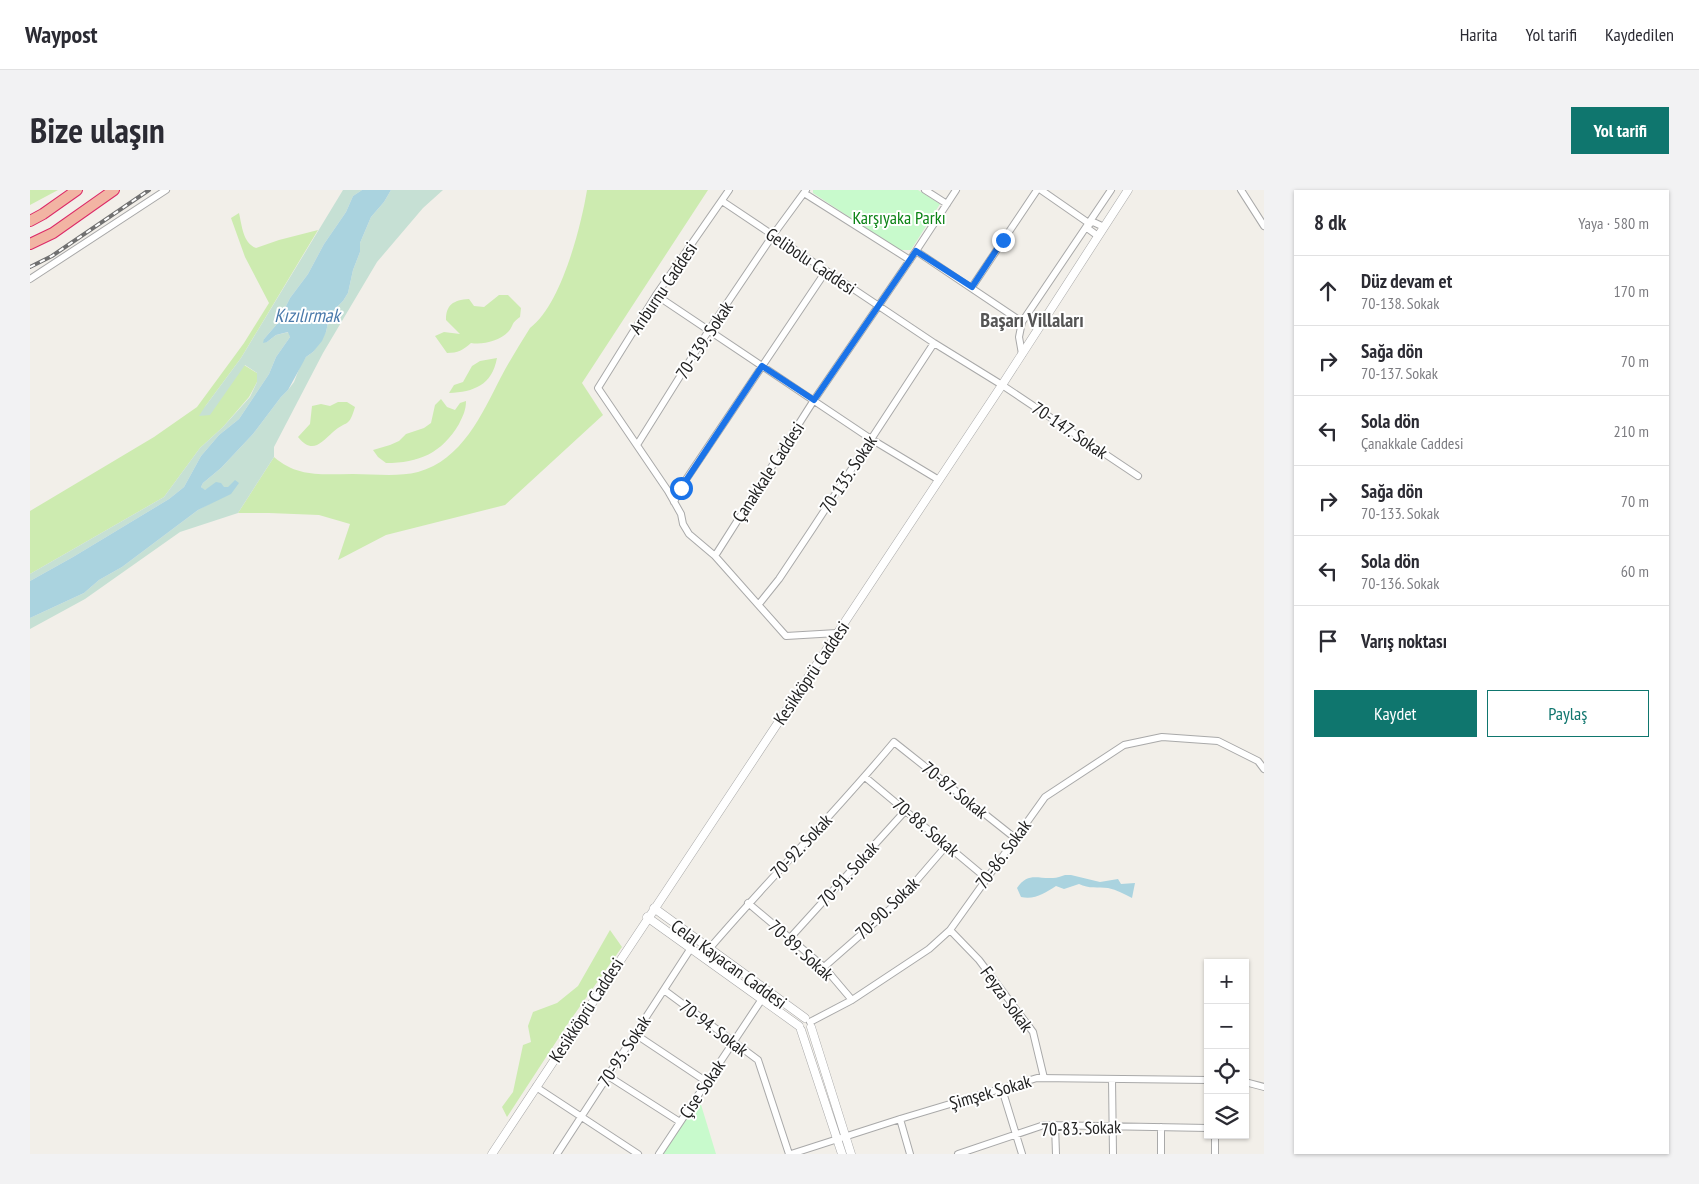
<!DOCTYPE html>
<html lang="tr">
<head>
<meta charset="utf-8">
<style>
  :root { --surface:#fff; --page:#f2f2f3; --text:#2b2b33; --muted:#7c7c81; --line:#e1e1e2; --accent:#0f766e }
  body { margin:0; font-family:"PT Sans Narrow",sans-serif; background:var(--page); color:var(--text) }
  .controls { position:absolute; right:15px; bottom:15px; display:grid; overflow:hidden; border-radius:0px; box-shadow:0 1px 4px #0004 }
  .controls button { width:45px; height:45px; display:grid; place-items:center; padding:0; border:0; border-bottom:1px solid var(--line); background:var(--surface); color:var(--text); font:25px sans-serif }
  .stop { position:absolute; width:15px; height:15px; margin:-11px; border:4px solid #1a73e8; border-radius:50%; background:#fff }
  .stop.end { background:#1a73e8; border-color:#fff; box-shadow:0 1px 5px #0008 }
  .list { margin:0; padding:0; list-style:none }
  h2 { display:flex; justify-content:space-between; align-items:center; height:65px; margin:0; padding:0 20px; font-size:21px }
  h2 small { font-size:16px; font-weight:400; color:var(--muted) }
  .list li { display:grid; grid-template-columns:32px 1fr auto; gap:15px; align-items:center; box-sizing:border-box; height:70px; padding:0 20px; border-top:1px solid var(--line) }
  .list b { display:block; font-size:19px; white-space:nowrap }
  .list p { margin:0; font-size:16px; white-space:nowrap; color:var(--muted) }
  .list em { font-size:16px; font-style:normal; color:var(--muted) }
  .actions { display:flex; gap:10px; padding:15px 20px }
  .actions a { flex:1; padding:11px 0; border:1px solid var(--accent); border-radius:0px; text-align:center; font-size:18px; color:var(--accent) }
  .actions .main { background:var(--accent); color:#fff }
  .icon { flex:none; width:28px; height:28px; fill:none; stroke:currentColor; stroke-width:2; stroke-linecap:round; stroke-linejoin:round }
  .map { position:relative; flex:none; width:1234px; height:964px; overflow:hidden; border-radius:0px }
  header { display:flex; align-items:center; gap:30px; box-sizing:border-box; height:70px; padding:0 25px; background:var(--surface); border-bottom:1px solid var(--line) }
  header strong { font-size:24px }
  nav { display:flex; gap:28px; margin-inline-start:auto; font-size:18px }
  .intro { display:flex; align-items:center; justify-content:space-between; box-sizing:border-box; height:120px; padding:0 30px }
  h1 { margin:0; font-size:35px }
  .button { padding:12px 22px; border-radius:0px; background:var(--accent); color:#fff; font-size:18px; font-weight:700 }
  main { display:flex; gap:30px; padding:0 30px }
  aside { flex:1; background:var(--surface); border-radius:0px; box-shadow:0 1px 4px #0004 }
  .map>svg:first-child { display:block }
  .grass { fill:#cdebb0 }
  .wetland { fill:#c6e0d4 }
  .park { fill:#c8facc }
  .water { fill:#aad3df }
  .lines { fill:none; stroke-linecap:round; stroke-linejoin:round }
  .minor-casing { stroke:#a9a9a9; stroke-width:8 }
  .tertiary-casing { stroke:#a9a9a9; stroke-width:9 }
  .trunk-casing { stroke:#dc2a67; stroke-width:12 }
  .minor { stroke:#fff; stroke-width:6 }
  .tertiary { stroke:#fff; stroke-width:8 }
  .trunk { stroke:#f2b4a3; stroke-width:10 }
  .rail-casing { stroke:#707070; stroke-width:4 }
  .rail { stroke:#fff; stroke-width:2; stroke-dasharray:5.5; stroke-linecap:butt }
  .route { stroke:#1a73e8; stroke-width:6 }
  .labels { text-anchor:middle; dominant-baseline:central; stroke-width:4; stroke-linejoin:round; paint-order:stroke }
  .park-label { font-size:18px; fill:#0c8416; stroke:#fff }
  .street-label { font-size:18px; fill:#222; stroke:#fff }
  .water-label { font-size:19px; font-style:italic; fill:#4a7aab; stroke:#fff }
  .quarter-label { font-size:20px; font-weight:bold; fill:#555; stroke:#fff }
</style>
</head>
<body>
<header>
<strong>Waypost</strong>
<nav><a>Harita</a><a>Yol tarifi</a><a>Kaydedilen</a></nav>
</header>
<div class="intro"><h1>Bize ulaşın</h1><a class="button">Yol tarifi</a></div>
<main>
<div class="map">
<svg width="1234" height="964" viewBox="0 0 1234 964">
  <rect width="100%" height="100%" fill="#f2efe9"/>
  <path class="grass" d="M0,0h28l-28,15z
    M557,0h121l-126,193 21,32 -98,90 -119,30 -48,25 12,-36 -31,-9 -50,-2h-31l36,-56c24,21 49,17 79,17 21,0 45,3 65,-2 44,-12 64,-58 83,-95 9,-17 19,-33 29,-49 31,-23 51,-101 57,-138z
    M209,23c3,13 4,30 17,35l23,-8 39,-10 -77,128 -37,50 40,-43 13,8v9l-8,15 -26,30 -23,21 -36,49 -134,77v-63l124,-74 43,-30 47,-64 25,-40 -24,-46 -14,-39z
    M469,105h9l13,13 -1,9c-10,7 -6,9 -12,15 -9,9 -25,13 -37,11 -8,7 -13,10 -24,10l-12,-17 9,-4 16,2 -14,-14c0,-15 7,-20 23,-21l5,7 10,1z
    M467,168c-5,27 -23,34 -48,35l5,-8 9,-3 9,-16 8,-5z
    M411,209l6,8 8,3 5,-7 6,-2c0,9 -3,15 -7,23 -17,29 -40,39 -73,39l-8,-6 -5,-7 17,-5 9,-4 7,-7 18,-6 7,-5 4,-18z
    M308,212h9l8,5c-6,21 -8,13 -22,25 -13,12 -21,22 -35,5l12,-13 2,-18 9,-2 9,2z
    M580,740l12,17 -53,75 -62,95 -5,-10 11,-15 10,-47 8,-3 -3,-16 5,-14 24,-9 21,-17z"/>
  <path class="wetland" d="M313,0h19l-9,6 -7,16 -22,32 -16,30 -18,24 -13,26 -13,15 3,3 9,-7 13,-3 1,5 -14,20 -7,17 -30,45 -20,16 -18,21 -17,31 -15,12 -96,58 -43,24v-7l134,-77 36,-49 23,-21 27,-30 7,-15v-9l-12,-8 -35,50 -11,1 5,-8 37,-50z
    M361,0h52l-20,18 -46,54 -54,91 -49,94v10l-36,56 -58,19 -95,67 -55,30v-11l54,-25 15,-13 23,-13 76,-57 15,-8 15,-15 -24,3 -3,-3 2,-4 18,-15 32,-34 28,-37 7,-7 6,-8 7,-18 5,-7 7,-5 13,-20 4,-18 13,-13 5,-8 5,-23 7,-18v-9l11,-26 13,-15z"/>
  <path class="park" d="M783,0h105l22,14 -29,46h-12l-86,-57z
    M669,908l17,56h-54z"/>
  <path class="water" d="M332,0h29l-7,12 -13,15 -11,26v9l-7,18 -5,23 -5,8 -13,13 -4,18 -4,9 -9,11 -7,5 -18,33 -7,7 -28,37 -32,34 -18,15 -2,4 4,3 11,-8 5,1 3,4h4l7,-7 4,3 -8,11 -33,16 -76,57 -23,13 -15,13 -54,25v-37l43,-24 96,-58 15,-12 17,-31 18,-21 20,-16 30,-45 7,-17 14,-20 -2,-5 -12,3 -9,7 -4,1 1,-4 13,-15 13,-26 18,-24 16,-30 22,-32 7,-16z
    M1035,685h6l29,7 18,-3 3,5 14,-1 -3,15c-8,-4 -15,-8 -24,-10 -10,-1 -19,1 -29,-4l-15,5 -8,-3c-11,7 -21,14 -35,11l-4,-9c11,-16 20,-9 36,-10 4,0 8,-2 12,-3z"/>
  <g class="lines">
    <g class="minor-casing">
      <path id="minor" d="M699,0l-73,105 -58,93 70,103 13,23 2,10 6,10 26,22 71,80 51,-3
        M895,0l22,14
        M1011,0l49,34
        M1211,0l23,36
        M774,3l106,67
        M692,11l212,142 68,42 136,91
        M1061,31l13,6
        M1057,38l11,8
        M886,61l106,71 -3,15 3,17
        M0,89l136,-89
        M942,97l65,-97
        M626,105l215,144 68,41
        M992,132l89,-132
        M607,255l72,-115 64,-95 33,-45
        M644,312l7,-15 145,-216
        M685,366l99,-156 102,-149 40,-61
        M729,414l20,-25 34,-51 121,-185
        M835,587l121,101
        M718,713l76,64 28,33
        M920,740l29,30 54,72 11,46
        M760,748l116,-128
        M679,759c60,-70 126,-136 185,-207l121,96
        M794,777l74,-65 49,-57
        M634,800l94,70 31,94
        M780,832l42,-22 77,-51 21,-19 95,-133 79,-52 38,-8 56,4 40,20 6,8
        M605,844l72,48
        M578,886l72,46
        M1082,889l1,75
        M1215,892l19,5
        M506,897l102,67
        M972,899l20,65
        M870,929l10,35
        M1025,935l1,29
        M1131,937v27
        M527,964l134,-206
        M629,964l103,-155
        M761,964l109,-35 137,-41 171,2
        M928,964l86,-29 164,3
        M1185,964v-19"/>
    </g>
    <g class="tertiary-casing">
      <path id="tertiary" d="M624,718l151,110
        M617,727l152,109
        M781,837l40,127
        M771,840l41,124
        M462,964l510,-769 126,-195"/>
    </g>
    <g class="trunk-casing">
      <path id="trunk" d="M0,31l13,-7 34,-24
        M0,54l23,-11 61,-43"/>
    </g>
    <use href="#minor" class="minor"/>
    <use href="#tertiary" class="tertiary"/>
    <use href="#trunk" class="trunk"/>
    <g class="rail-casing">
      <path id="rail" d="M0,77l22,-11 97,-66"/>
    </g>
    <use href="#rail" class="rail"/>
  </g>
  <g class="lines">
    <path class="route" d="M651,298l81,-122 52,34 102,-149 56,36 31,-47"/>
  </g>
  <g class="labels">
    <g class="park-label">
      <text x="869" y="27">Karşıyaka Parkı</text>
    </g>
    <g class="street-label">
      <text transform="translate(781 71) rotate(34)">Gelibolu Caddesi</text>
      <text transform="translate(633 98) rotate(-56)">Arıburnu Caddesi</text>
      <text transform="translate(674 150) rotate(-57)">70-139. Sokak</text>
      <text transform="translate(1040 240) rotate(34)">70-147. Sokak</text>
      <text transform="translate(738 282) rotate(-57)">Çanakkale Caddesi</text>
      <text transform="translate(818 284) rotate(-57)">70-135. Sokak</text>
      <text transform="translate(781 483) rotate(-56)">Kesikköprü Caddesi</text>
      <text transform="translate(925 600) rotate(39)">70-87. Sokak</text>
      <text transform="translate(896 637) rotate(40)">70-88. Sokak</text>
      <text transform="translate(771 656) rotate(-47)">70-92. Sokak</text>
      <text transform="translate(973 664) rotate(-54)">70-86. Sokak</text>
      <text transform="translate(818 684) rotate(-48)">70-91. Sokak</text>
      <text transform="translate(857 718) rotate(-44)">70-90. Sokak</text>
      <text transform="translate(771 760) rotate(42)">70-89. Sokak</text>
      <text transform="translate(699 774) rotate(36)">Celal Kayacan Caddesi</text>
      <text transform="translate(977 809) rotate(54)">Feyza Sokak</text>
      <text transform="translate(556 820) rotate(-57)">Kesikköprü Caddesi</text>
      <text transform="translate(684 838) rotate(37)">70-94. Sokak</text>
      <text transform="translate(594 861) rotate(-57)">70-93. Sokak</text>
      <text transform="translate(672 899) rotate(-56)">Çise Sokak</text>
      <text transform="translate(960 902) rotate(-16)">Şimşek Sokak</text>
      <text transform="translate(1051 938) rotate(-2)">70-83. Sokak</text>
    </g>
    <g class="water-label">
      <text x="277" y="125">Kızılırmak</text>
    </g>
    <g class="quarter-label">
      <text x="1002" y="130">Başarı Villaları</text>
    </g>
  </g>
</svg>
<div class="controls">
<button>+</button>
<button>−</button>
<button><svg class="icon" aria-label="locate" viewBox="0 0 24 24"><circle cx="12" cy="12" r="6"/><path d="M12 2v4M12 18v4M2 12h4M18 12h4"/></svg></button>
<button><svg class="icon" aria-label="layers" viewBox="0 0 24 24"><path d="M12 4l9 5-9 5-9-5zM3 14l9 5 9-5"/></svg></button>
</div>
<div class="stop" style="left:651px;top:298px"></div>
<div class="stop end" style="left:973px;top:50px"></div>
</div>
<aside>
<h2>8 dk<small>Yaya · 580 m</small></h2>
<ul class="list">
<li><svg class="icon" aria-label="ahead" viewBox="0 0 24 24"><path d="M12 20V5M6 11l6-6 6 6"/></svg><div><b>Düz devam et</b><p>70-138. Sokak</p></div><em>170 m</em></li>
<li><svg class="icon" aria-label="right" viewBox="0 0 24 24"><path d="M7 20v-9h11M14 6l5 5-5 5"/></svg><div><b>Sağa dön</b><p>70-137. Sokak</p></div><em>70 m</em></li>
<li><svg class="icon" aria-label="left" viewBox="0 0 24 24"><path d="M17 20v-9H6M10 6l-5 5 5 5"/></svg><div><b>Sola dön</b><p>Çanakkale Caddesi</p></div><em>210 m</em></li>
<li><svg class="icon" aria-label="right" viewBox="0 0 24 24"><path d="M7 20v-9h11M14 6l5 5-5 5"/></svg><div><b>Sağa dön</b><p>70-133. Sokak</p></div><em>70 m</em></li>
<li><svg class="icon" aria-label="left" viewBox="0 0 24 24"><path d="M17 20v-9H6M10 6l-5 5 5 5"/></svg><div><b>Sola dön</b><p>70-136. Sokak</p></div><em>60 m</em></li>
<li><svg class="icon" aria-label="arrive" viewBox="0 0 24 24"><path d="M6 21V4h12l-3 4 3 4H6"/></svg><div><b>Varış noktası</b></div></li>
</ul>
<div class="actions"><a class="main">Kaydet</a><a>Paylaş</a></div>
</aside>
</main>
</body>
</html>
